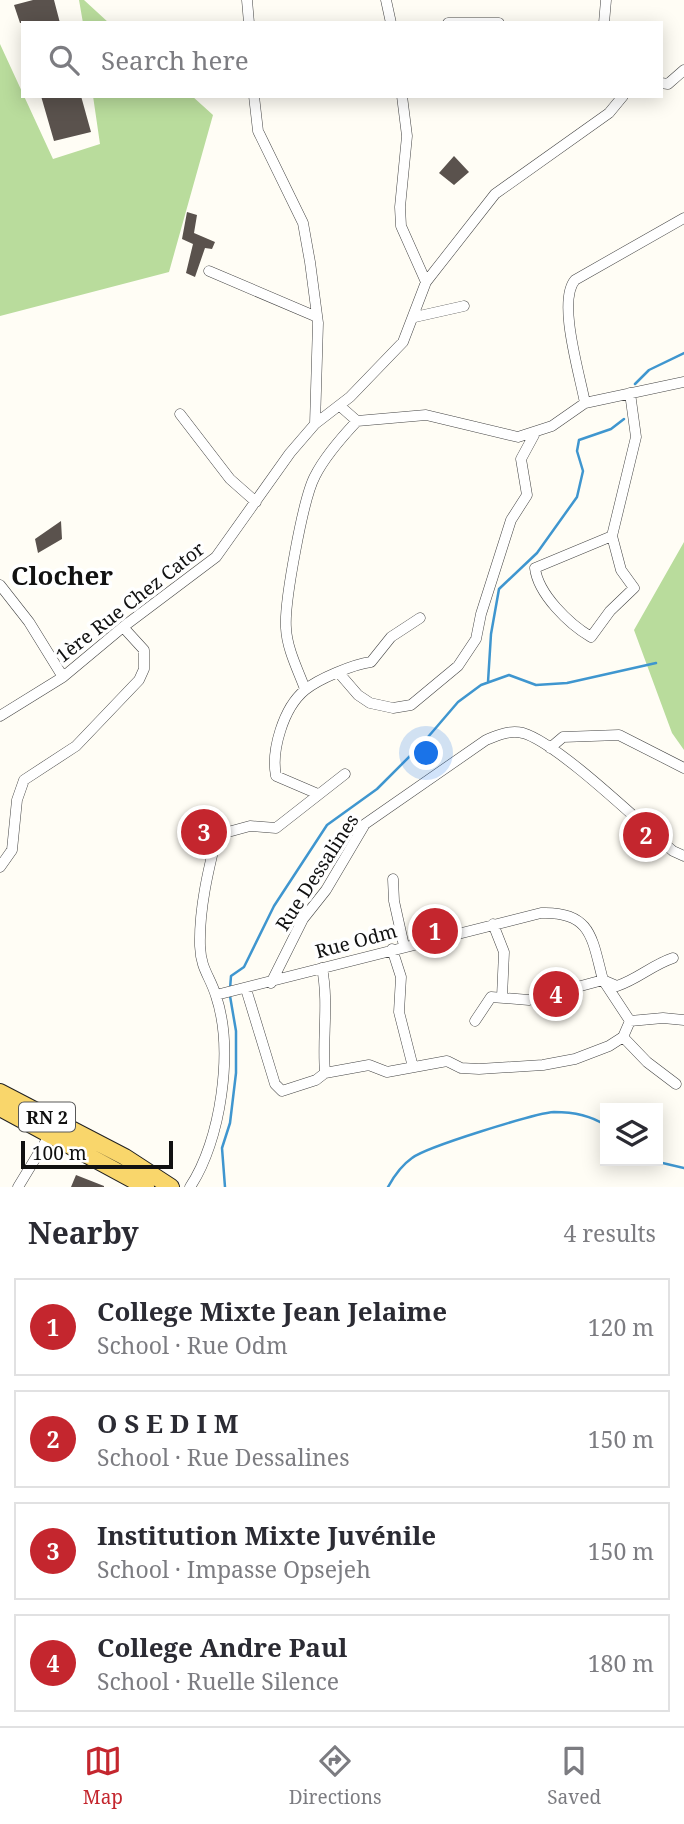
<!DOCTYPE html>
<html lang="en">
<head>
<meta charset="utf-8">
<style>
  :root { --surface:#fff; --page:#f2f2f3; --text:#2b2b33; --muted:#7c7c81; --line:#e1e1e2; --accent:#c4262e }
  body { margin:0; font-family:"Noto Serif",serif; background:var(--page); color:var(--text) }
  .controls { position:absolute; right:21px; bottom:21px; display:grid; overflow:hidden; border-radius:0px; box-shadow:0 4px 18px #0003 }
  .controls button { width:63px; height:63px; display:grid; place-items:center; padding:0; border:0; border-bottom:2px solid var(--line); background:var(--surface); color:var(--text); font:35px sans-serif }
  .scale { position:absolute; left:21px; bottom:18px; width:152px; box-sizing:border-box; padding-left:7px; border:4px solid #111; border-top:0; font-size:19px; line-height:24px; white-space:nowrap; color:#111; -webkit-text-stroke:5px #fff; paint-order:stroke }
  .you { position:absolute; left:427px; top:754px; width:24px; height:24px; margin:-18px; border:5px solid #fff; border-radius:50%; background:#1a73e8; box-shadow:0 0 0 10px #1a73e833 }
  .badge { display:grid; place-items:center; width:46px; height:46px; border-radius:50%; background:var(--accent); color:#fff; font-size:23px; font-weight:700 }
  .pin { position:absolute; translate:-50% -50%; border:4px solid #fff; box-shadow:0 2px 7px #0006 }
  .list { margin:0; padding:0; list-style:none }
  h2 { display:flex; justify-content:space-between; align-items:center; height:91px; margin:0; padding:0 28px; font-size:30px }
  h2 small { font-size:23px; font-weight:400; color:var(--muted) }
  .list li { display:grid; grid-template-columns:46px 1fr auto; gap:21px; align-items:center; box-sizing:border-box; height:98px; margin:0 14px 14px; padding:0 14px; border:2px solid var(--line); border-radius:0px }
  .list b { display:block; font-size:26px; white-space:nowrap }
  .list p { margin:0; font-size:23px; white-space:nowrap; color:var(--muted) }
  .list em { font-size:23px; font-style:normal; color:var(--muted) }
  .icon { flex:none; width:38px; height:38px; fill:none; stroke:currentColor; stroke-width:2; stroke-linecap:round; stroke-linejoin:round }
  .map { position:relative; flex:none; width:684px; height:1187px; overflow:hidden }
  .search { position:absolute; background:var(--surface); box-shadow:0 4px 18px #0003; left:21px; right:21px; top:21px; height:77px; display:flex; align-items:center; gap:18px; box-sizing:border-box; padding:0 24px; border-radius:0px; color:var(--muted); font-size:26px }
  .sheet { height:539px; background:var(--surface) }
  nav { display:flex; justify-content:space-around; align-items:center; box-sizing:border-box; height:98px; border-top:2px solid var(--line); background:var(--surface); font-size:19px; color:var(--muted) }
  nav a { display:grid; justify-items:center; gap:4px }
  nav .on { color:var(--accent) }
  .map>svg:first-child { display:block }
  .forest { fill:#b9dc9c }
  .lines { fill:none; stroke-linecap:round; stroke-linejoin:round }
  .stream { stroke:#3f96cf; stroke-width:2.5 }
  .building { fill:#5a524d }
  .minor-casing { stroke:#444; stroke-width:11 }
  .primary-casing { stroke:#222; stroke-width:18 }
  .minor { stroke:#fff; stroke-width:10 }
  .primary { stroke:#f9d66b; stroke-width:16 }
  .labels { text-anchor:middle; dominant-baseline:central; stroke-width:7; stroke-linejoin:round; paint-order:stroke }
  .shield { fill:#fff; stroke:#585858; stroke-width:2 }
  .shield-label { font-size:18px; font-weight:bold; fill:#111 }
  .street-label { font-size:19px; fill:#111; stroke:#fff }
  .district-label { font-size:26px; font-weight:bold; fill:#111; stroke:#fff }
</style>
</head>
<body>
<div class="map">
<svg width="684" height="1187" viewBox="0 0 684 1187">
  <rect width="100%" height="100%" fill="#fffdf5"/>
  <path class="forest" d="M79,0h5l25,23h-26z
    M0,44l53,115 47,-15 -7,-48h99l21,19 -44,157 -169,44z
    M684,542v208l-12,-17 -38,-103z"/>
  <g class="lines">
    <path class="stream" d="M635,384l14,-14 35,-17
      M488,682l3,-48 8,-45 38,-36 40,-56 6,-26 -6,-20 2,-11 32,-11 13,-10
      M230,989l1,-13 13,-9 30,-61 53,-81 50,-36 45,-45 36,-42 23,-17 28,-10 27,10 31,-2 89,-20
      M654,1161l30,7
      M225,1187l-3,-39 8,-25 6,-50v-42l-6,-35
      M388,1187c6,-11 14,-22 24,-29 14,-11 124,-45 142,-46 19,0 36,3 51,13"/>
  </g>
  <path class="building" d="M33,0h21l6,23h-40l-6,-18z
    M41,96h40l10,36 -37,9z
    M454,156l15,16 -15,13 -15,-12z
    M187,212l10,3 -3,18 21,9 -3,7 -7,-1 -10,29 -9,-4 7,-29 -11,-5z
    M61,521l1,18 -24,14 -3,-14z
    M76,1175l28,11v1h-33z"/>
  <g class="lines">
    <g class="minor-casing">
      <path id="minor" d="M247,0l2,23
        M386,0l5,23
        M448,23h51
        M604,23l2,-23
        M661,83l7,1 16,-14
        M254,96l4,35 45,92 7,39 8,61 -3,101
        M402,96l5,40 -7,71 1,19 25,56
        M209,271l108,46
        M415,317l49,-11
        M585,403c-5,-28 -28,-102 -10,-123l109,-62
        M340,406l17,15 69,-6 92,22 34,-11 33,-23 99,-21
        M180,414l50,65 26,23
        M612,536l-77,32c3,26 34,56 56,69l19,-26 24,-23 -13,-18 -9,-34 24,-99 -6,-44
        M0,585l29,37 34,55
        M339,673l19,22 12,8 23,5 18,-3 47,-39 18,-27 5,-25 30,-94 16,-25 -6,-36 13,-24
        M305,689c-7,-19 -18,-40 -19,-61 -2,-24 17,-130 29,-152 10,-20 27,-39 42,-55
        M0,716l63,-39 60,-50 93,-70 74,-104 25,-29 35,-27 53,-55 23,-60 69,-88 114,-81 14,-17
        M550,748l13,-11 56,-2 65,33
        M318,794l-42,-18c-5,-25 7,-68 29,-86 13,-11 49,-26 66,-28l20,-25 29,-19
        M0,867l12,-17 5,-50 7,-20 52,-34 63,-66 5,-11v-19l-21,-23
        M393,879l1,22 10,45
        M493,924l11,28 -2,45
        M392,949l9,28 -2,35 14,55
        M322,968c7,36 0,69 3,105l44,-8 18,7 60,-11 14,7 18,1 64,-4 32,-6 34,-13 14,-9
        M271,983l32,-64 23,-29 39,-66 121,-84c12,-5 23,-10 37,-7 35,10 118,91 150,118l11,5
        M246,989l29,95 7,7 34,-11 9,-7
        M216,995l325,-82c51,-2 51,26 62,67l14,6c21,-7 35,-21 56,-28
        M475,1021l16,-24 38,3 74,-20 27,41 -7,16
        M630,1021l33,-3 21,2
        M623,1037l24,25 29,22
        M18,1187l34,-56
        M190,1187c31,-46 44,-137 26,-191 -6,-20 -15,-26 -16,-50 -1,-37 8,-75 17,-111l33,-9 26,2 69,-54"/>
    </g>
    <g class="primary-casing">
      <path id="primary" d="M0,1092l125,65 46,30
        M0,1108l146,79"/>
    </g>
    <use href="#minor" class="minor"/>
    <use href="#primary" class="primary"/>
  </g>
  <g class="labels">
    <rect class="shield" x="19" y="1102.5" width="56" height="29" rx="5"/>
    <g class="shield-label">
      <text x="47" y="1117">RN 2</text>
    </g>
    <g class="street-label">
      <text transform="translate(130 602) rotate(-38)">1ère Rue Chez Cator</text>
      <text transform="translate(317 872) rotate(-57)">Rue Dessalines</text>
      <text transform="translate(356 941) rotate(-15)">Rue Odm</text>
    </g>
    <g class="district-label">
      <text x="62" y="575">Clocher</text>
    </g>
  </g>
</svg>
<div class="controls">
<button><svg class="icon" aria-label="layers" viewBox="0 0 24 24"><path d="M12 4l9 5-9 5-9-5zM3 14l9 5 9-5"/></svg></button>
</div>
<div class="scale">100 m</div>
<div class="you"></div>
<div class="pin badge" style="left:435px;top:931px">1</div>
<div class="pin badge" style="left:646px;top:835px">2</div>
<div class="pin badge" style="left:204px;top:832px">3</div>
<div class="pin badge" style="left:556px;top:994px">4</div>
<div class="search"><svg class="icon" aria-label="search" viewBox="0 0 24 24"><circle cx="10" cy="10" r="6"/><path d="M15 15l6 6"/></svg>Search here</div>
</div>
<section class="sheet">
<h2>Nearby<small>4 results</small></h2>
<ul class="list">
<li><span class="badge">1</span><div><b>College Mixte Jean Jelaime</b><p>School · Rue Odm</p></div><em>120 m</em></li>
<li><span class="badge">2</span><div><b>O S E D I M</b><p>School · Rue Dessalines</p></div><em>150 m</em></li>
<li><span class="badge">3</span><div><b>Institution Mixte Juvénile</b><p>School · Impasse Opsejeh</p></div><em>150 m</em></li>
<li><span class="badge">4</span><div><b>College Andre Paul</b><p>School · Ruelle Silence</p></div><em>180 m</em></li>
</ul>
</section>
<nav>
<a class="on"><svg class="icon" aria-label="map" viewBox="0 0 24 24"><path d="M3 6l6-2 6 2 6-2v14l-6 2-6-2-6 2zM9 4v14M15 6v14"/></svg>Map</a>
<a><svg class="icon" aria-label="directions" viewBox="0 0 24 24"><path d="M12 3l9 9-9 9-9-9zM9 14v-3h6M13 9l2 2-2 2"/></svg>Directions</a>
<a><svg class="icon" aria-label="saved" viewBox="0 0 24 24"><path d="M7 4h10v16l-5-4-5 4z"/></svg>Saved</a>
</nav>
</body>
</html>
